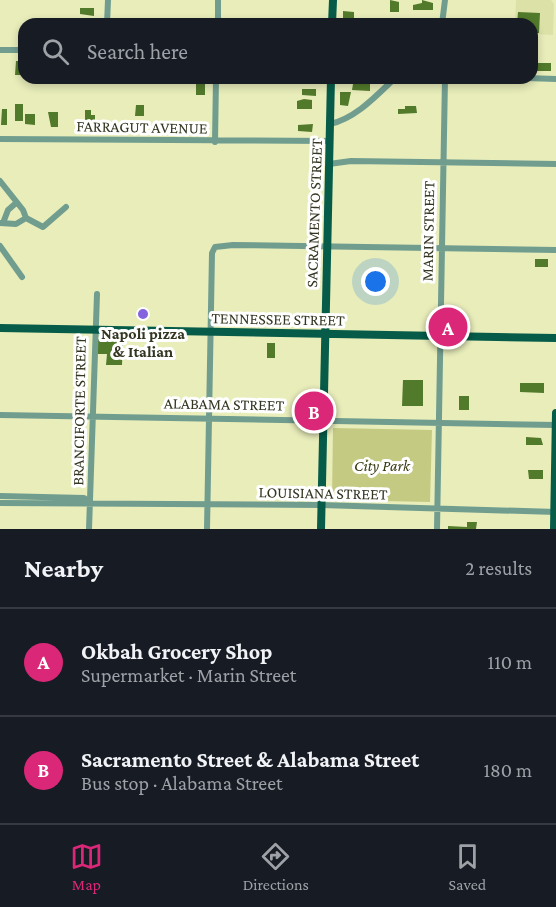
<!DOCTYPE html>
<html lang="en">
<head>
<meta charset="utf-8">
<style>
  :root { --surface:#171b24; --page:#20242c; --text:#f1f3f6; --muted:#9ea1a6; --line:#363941; --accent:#db2777 }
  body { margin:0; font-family:"Crimson Pro",serif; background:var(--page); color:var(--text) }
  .you { position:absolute; left:376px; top:282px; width:21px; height:21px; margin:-15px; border:4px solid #fff; border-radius:50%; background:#1a73e8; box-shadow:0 0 0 9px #1a73e833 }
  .badge { display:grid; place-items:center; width:39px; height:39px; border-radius:50%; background:var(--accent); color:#fff; font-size:20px; font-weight:700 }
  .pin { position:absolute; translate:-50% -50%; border:3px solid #fff; box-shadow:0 2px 6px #0006 }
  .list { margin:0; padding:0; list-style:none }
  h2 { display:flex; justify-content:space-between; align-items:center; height:78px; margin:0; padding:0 24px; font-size:26px }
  h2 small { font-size:20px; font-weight:400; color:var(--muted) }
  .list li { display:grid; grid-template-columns:39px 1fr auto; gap:18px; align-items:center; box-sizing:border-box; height:108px; padding:0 24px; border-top:2px solid var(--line) }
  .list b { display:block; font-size:22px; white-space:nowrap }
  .list p { margin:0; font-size:20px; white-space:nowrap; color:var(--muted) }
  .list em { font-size:20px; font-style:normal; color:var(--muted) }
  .icon { flex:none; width:33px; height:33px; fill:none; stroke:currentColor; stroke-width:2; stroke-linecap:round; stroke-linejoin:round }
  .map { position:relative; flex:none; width:556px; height:529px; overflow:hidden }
  .search { position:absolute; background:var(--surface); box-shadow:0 3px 9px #0003; left:18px; right:18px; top:18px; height:66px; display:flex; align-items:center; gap:15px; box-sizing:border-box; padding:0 21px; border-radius:18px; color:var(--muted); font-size:22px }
  .sheet { height:294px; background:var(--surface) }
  nav { display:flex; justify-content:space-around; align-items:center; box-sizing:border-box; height:84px; border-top:2px solid var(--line); background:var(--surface); font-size:16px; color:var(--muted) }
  nav a { display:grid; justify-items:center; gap:3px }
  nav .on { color:var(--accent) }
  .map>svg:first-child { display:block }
  .built { fill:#dce1a7 }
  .green { fill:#c5ca83 }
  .building { fill:#527a2b }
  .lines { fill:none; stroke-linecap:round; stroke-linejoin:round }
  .minor { stroke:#719d8f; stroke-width:6 }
  .major { stroke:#065c49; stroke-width:8 }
  .poi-dot { fill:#8363de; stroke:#fff; stroke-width:2 }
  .labels { text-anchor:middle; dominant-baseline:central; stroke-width:6; stroke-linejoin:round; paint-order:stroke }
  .street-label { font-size:16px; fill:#343622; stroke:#fff }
  .poi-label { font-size:16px; font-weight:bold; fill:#343622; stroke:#fff }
  .park-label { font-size:16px; font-style:italic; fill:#373911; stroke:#fff }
</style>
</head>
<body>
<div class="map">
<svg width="556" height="529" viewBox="0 0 556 529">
  <rect width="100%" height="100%" fill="#e8edba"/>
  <path class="built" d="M516,0h35l3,4 -1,31 -21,-1v-10h-17z"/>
  <path class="green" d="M333,428l99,2 -2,72 -98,-2z"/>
  <path class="building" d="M390,0l9,2v10h-9z
    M422,0l11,3v7h-20v-5l9,-2z
    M80,8h14v8l-14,-2z
    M343,11l11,1v12l-11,-1z
    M518,12l22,1 -1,20h-7v-9h-15z
    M16,61h7v14h-8z
    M534,63h17v8h-17z
    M357,83h13v8l-18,-1 1,-6z
    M196,84h9v11h-9z
    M302,89h14v7l-14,-1z
    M340,92h11l-3,14 -8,-1z
    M304,99l8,1v9h-15v-8z
    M15,104h8v17h-8z
    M136,105h8v11h-9z
    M405,106h11l1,7 -19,1v-5h7z
    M2,109h5v16h-6z
    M85,110h6v5h4v12h-10z
    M48,112h10v15h-7z
    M25,114h10v11l-10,-1z
    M313,124l-1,8 -14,-1v-6z
    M535,259h13v8h-13z
    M98,339h25l-1,26h-16l1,-11h-9z
    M267,343h8v15h-8z
    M403,380h20v26h-21z
    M520,383h24v10l-24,-1z
    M459,396h10v14h-10z
    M526,437l15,1 2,7h-17z
    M528,470h15v9h-14z
    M467,522h10l-1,7h-28v-3l19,1z"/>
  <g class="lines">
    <path class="minor" d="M107,24l1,-24
      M218,24v-24
      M442,24l3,-24
      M0,50h24
      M526,78l30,1
      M330,124c26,-6 46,-28 65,-46
      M0,139l330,2
      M215,142l1,-64
      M329,164l22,-3 205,3
      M0,181l23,29 3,8
      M26,218l17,9 23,-20
      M0,223l16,1 10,-6
      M3,223l5,-13 8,-7
      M0,246l22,31
      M0,415l556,10
      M0,496l84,2 6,4
      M0,503l321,2 235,7
      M89,529l8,-235
      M207,529l5,-276 3,-6 18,-2 323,5
      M437,529l8,-451"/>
    <path class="major" d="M332,24l1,-24
      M0,328l556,10
      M321,529l10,-451
      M554,529l2,-116"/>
  </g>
  <circle class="poi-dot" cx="143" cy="314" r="6"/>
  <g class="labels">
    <g class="street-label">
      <text transform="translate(142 127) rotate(1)">FARRAGUT AVENUE</text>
      <text transform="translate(314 213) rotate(-88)">SACRAMENTO STREET</text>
      <text transform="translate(428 231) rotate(-89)">MARIN STREET</text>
      <text transform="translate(278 319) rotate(1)">TENNESSEE STREET</text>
      <text transform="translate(224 404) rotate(1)">ALABAMA STREET</text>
      <text transform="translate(79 411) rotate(-89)">BRANCIFORTE STREET</text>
      <text transform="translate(323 493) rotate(1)">LOUISIANA STREET</text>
    </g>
    <g class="poi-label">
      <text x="143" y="333">Napoli pizza<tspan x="143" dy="18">&amp; Italian</tspan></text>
    </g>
    <g class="park-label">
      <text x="382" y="465">City Park</text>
    </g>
  </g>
</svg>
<div class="you"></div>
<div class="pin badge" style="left:448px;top:327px">A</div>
<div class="pin badge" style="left:314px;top:411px">B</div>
<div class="search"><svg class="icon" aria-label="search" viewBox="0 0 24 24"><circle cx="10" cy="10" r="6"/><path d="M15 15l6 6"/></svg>Search here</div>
</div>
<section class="sheet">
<h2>Nearby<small>2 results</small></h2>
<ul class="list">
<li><span class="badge">A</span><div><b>Okbah Grocery Shop</b><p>Supermarket · Marin Street</p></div><em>110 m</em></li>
<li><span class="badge">B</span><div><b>Sacramento Street &amp; Alabama Street</b><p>Bus stop · Alabama Street</p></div><em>180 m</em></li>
</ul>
</section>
<nav>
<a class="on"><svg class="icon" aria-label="map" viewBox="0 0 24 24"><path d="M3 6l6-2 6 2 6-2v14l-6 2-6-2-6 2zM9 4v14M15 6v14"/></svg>Map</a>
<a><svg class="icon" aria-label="directions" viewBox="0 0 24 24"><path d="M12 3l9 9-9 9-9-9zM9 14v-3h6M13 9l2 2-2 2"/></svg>Directions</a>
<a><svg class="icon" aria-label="saved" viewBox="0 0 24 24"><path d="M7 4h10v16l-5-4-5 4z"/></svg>Saved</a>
</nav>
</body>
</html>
